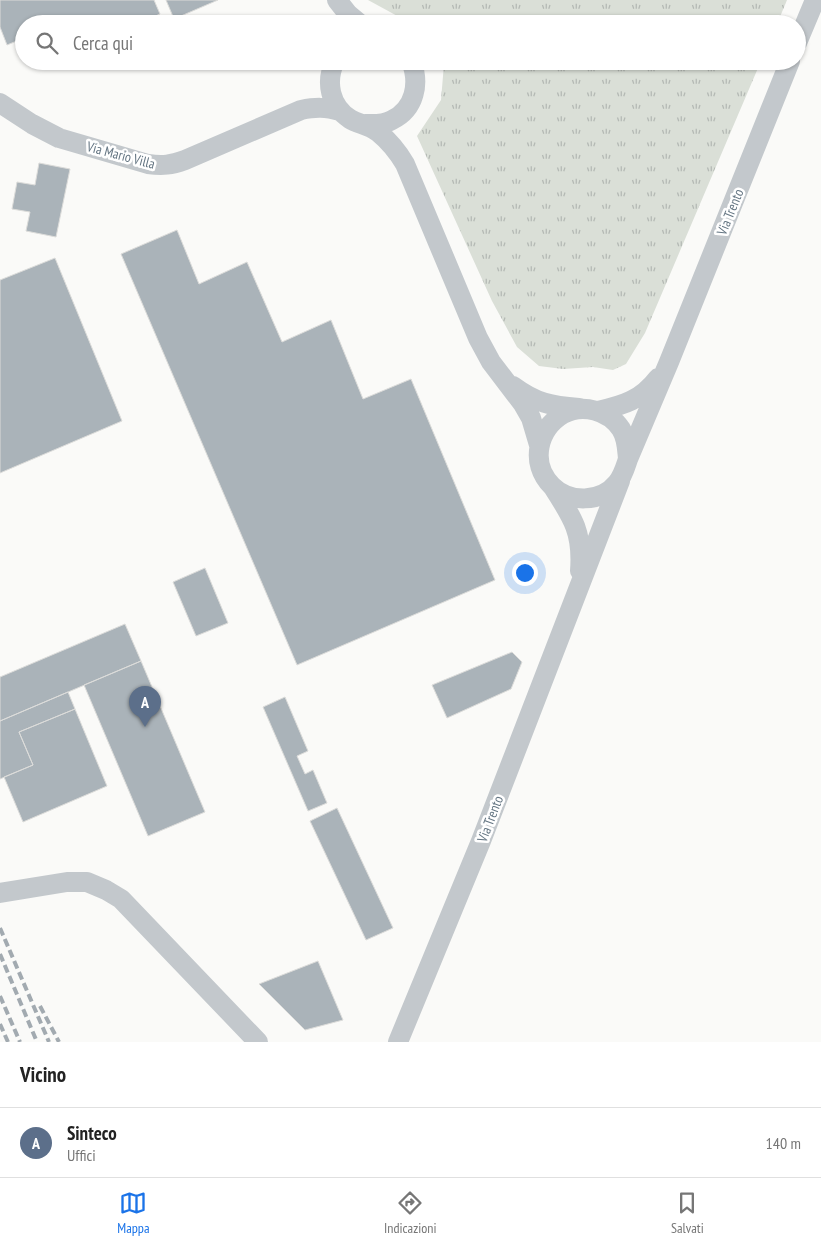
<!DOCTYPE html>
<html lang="it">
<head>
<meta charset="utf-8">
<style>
  :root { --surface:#fff; --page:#f6f6f6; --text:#222; --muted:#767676; --line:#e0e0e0; --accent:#1a73e8 }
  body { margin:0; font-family:"PT Sans Narrow",sans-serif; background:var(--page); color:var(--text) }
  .you { position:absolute; left:524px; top:572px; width:18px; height:18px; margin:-12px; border:4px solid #fff; border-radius:50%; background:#1a73e8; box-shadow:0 0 0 8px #1a73e833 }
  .badge { display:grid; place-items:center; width:32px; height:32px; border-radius:50%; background:var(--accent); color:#fff; font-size:16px; font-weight:700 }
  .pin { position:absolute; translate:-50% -41px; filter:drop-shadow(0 1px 2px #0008) }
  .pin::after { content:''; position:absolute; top:26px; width:18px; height:15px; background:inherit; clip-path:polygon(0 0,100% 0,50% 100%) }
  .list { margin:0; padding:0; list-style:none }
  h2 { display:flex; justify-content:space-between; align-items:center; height:65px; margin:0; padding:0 20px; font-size:21px }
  h2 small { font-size:16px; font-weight:400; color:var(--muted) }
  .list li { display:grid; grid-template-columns:32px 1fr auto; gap:15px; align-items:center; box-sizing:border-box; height:70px; padding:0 20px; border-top:1px solid var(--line) }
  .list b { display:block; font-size:19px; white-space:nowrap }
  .list p { margin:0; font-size:16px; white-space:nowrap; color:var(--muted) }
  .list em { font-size:16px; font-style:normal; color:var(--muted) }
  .icon { flex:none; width:28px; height:28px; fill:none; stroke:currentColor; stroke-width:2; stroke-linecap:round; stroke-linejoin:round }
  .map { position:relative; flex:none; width:821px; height:1042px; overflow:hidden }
  .search { position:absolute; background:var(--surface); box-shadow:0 1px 4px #0004; left:15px; right:15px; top:15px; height:55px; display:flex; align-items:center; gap:12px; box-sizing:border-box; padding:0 18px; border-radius:28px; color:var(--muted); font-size:19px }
  .sheet { height:135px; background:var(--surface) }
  nav { display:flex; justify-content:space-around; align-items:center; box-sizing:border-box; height:70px; border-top:1px solid var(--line); background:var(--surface); font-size:14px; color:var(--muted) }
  nav a { display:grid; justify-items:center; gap:2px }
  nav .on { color:var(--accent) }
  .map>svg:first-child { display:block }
  .grass { fill:url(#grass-tufts) }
  .building { fill:#aab3b9; stroke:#dcdcda }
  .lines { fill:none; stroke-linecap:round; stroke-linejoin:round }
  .street { stroke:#c3c8cc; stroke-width:20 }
  .rail { stroke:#a2aab0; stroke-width:4; stroke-dasharray:8 4; stroke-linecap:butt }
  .labels { text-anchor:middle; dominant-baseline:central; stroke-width:5; stroke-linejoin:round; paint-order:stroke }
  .street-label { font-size:14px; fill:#657683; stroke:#fff }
</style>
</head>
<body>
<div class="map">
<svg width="821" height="1042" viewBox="0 0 821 1042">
  <defs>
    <pattern id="grass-tufts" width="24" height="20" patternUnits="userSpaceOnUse" patternTransform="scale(1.25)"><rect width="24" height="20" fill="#dadfd7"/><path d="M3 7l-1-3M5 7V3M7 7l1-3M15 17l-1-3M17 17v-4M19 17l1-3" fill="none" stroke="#b4b9b4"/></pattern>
  </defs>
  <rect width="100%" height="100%" fill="#fafaf8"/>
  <path class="grass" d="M368,0h419l-10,24h-365z
    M443,61h318l-116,272 -19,31 -13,6 -20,-3 -30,2 -24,-3 -22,-19 -25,-46 -75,-165 24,-36 3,-36z"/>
  <path class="building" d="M0,0h154l6,14 -23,10h-73l-1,-3 -6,3h-33v14l-17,7 -7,-18z
    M166,0h52l-44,19z
    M39,163l31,6 -14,68 -30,-6 4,-19 -18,-3 5,-27 18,3z
    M177,230l22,54 48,-22 35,80 49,-22 32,79 48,-20 84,201 -198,85 -176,-411z
    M55,258l67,163 -122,52v-193z
    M205,568l23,55 -32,13 -23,-54z
    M125,624l16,37 -141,60v-44z
    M512,652l10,10 -11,27 -64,29 -15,-33z
    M141,661l64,151 -57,24 -64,-151z
    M68,692l7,17 -56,23 14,33 -33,14v-58z
    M285,697l23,54 -11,5 8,18 8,-4 14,33 -19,8 -45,-104z
    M75,709l32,77 -84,36 -19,-45 29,-12 -14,-33z
    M337,808l56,120 -27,12 -56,-119z
    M318,961l25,59 -38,10 -46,-46z"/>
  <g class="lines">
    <path class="street" d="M337,0l11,14 12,10
      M797,43l18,-43
      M335,61c-10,21 -5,45 15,58 8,5 19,6 28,13 11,9 20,20 27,32l73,174 13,24 32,42 8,14 8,27
      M0,103l32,21 27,14 89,26c15,2 23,1 37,-4l116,-50c15,-3 24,-3 39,1
      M365,124c9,0 19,1 27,-4 23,-11 28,-37 19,-59
      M513,386c23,17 38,20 66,22
      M598,411c26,-6 43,-11 60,-33
      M628,459c-1,-11 -1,-21 -7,-30 -12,-18 -38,-26 -58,-15 -25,15 -34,49 -11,72 17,17 49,17 65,-3 6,-7 8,-15 11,-24l41,-97 121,-301
      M553,487c20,31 30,46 27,84
      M0,893l67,-11h20l19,8 15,9 137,143
      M398,1042l83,-201 139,-360"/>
    <path class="rail" d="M0,928l49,114
      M0,954l37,88
      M0,996l20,46
      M40,1006l19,36
      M0,1024l8,18"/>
  </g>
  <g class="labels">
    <g class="street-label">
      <text transform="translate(121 155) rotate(15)">Via Mario Villa</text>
      <text transform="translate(730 212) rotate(-68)">Via Trento</text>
      <text transform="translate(490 819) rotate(-69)">Via Trento</text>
    </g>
  </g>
</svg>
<div class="you"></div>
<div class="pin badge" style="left:145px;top:727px;background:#5c6f8a">A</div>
<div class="search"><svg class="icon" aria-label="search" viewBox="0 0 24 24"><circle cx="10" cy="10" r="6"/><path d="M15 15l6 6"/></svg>Cerca qui</div>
</div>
<section class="sheet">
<h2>Vicino<small></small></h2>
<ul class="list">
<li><span class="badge" style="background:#5c6f8a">A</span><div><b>Sinteco</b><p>Uffici</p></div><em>140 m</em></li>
</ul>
</section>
<nav>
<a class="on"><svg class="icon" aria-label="map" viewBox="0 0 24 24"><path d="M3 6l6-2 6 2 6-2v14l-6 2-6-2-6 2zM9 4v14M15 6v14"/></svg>Mappa</a>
<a><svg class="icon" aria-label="directions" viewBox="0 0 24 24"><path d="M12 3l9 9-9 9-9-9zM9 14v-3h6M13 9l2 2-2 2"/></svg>Indicazioni</a>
<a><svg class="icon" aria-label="saved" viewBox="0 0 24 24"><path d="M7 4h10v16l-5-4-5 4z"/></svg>Salvati</a>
</nav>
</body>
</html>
